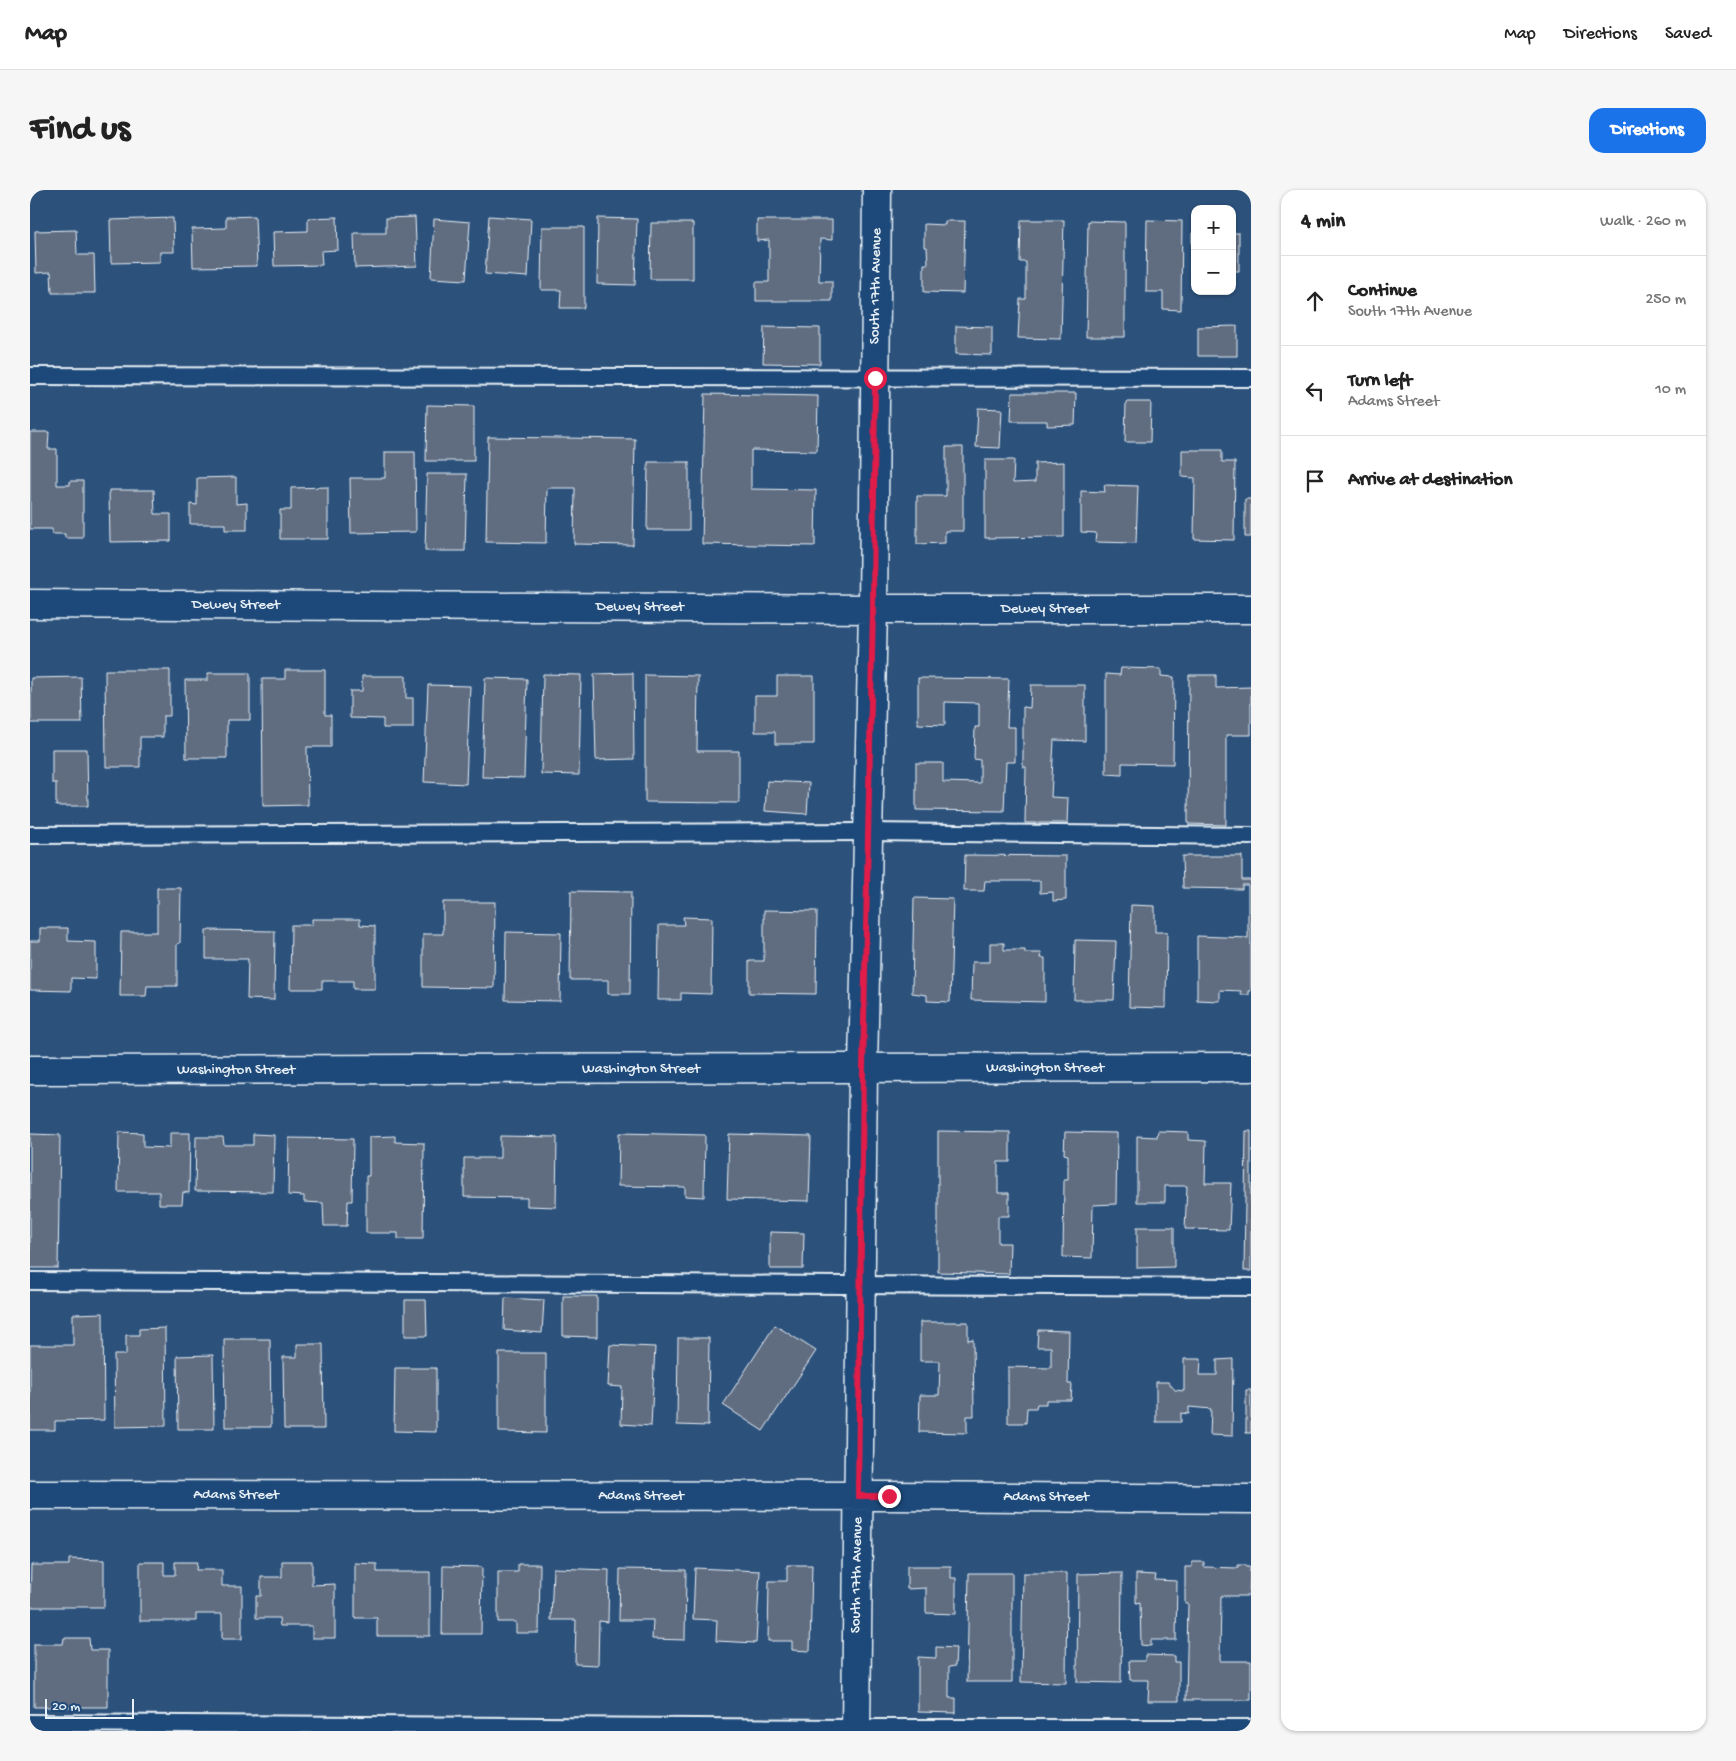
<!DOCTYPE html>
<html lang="en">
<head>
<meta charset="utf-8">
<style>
  :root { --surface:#fff; --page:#f6f6f6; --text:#222; --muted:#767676; --line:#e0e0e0; --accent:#1a73e8 }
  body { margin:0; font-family:"Gochi Hand",sans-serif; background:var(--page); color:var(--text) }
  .controls { position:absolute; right:15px; top:15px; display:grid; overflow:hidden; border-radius:10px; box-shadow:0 1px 4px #0004 }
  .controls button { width:45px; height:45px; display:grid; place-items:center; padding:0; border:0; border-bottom:1px solid var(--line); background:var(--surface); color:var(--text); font:25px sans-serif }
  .scale { position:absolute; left:15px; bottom:12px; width:89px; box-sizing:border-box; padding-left:5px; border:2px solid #e8f1f8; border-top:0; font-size:14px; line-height:18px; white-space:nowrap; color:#e8f1f8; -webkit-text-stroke:4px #1f4a7a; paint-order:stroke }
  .stop { position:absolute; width:15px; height:15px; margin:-11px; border:4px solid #e11d48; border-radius:50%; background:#fff }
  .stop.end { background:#e11d48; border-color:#fff; box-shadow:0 1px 5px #0008 }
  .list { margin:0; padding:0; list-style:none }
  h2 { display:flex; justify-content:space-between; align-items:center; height:65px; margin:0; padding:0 20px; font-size:21px }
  h2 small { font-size:16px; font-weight:400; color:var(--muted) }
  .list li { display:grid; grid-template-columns:32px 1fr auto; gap:15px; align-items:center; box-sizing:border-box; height:90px; padding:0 20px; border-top:1px solid var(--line) }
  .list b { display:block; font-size:19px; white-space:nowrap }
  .list p { margin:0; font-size:16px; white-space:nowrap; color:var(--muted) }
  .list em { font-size:16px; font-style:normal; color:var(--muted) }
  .icon { flex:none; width:28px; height:28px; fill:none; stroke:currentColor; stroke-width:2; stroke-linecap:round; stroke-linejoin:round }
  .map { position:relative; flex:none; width:1221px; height:1541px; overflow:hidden; border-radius:15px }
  header { display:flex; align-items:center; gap:30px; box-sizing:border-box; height:70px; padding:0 25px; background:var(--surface); border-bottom:1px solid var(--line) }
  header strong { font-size:24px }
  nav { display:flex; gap:28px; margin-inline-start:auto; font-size:18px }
  .intro { display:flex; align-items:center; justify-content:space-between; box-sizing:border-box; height:120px; padding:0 30px }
  h1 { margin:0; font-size:35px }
  .button { padding:12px 22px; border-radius:15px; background:var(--accent); color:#fff; font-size:18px; font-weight:700 }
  main { display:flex; gap:30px; padding:0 30px }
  aside { flex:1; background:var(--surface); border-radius:15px; box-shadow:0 1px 4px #0004 }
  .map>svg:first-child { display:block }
  .building { fill:#616d81; stroke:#e8f1f8 }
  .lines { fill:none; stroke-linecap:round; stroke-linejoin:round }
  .service-casing { stroke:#e8f1f8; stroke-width:20 }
  .minor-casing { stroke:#e8f1f8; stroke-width:31 }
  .tertiary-casing { stroke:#e8f1f8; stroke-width:31 }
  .service { stroke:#1f4a7a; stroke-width:16 }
  .minor { stroke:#1f4a7a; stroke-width:28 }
  .tertiary { stroke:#1f4a7a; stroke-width:28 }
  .route { stroke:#e11d48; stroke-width:6 }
  .labels { text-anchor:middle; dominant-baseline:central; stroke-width:5; stroke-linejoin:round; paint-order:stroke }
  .street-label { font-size:15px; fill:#e8f1f8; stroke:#1f4a7a }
</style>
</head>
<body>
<header>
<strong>Map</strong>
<nav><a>Map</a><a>Directions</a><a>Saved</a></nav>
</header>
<div class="intro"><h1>Find us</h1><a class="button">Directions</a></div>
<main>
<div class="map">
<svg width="1221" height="1541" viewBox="0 0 1221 1541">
  <rect width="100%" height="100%" fill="#2c517b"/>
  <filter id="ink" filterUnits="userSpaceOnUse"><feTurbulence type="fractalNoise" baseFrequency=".02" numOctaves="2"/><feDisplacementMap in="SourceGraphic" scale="10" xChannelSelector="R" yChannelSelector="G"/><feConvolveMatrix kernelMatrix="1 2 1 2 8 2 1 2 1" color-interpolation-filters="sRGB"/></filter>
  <g filter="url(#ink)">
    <path class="building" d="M225,26l2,50 -64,1 -1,-38 34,-1v-11z
      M459,26l42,3 -3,58 -43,-3z
      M307,27l1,33 -17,1 1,14 -48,1 -1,-34 35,-1v-13z
      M385,27l2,49 -62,2 -1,-35h32v-15z
      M143,28l1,34h-14v10l-49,1 -1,-43z
      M568,28l39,1 -2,66 -38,-1z
      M404,29l36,3 -4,58 -35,-2z
      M727,30h75v20l-12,-1 -1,42h13v20h-76v-19h13v-42l-12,1z
      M991,30h43l-3,119 -43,-1 2,-39h6v-37h-6z
      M1117,30l35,1 -1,89 -18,-1v-17h-17z
      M915,31h20l-2,72 -39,-1v-28h4l-1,-17h-3v-23l21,1z
      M1058,31l37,1v115h-39z
      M621,33h42v56h-43z
      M512,37h42v81h-24l1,-18h-20z
      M46,40l1,25h17l1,38h-43l-1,-21 -15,1 -1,-42z
      M1162,43h3v51h-3z
      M1202,43h7v38h-7z
      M926,136l36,1v28l-36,-1z
      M1207,136v30h-39v-29z
      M734,137l56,1v36l-57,-1z
      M982,203h64l-1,32 -28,1v-5h-36z
      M675,204l113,2 -1,55 -66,-1v39l65,1 -1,56 -113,-2z
      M1096,212h25l-1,40h-25z
      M397,215l47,1v55h-48z
      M948,218l24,1 -2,39 -24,-1z
      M0,242h19l-1,17h9v36h13v-4h13v57h-18v-4h-13v-5h-22z
      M458,247l147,2 -2,106 -59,-1 1,-56h-28l-1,55 -60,-1z
      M916,257h17v84h-18v12l-28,1v-48h29z
      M1152,260h40v12h13l-1,78 -40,-1 1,-61 -13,-1z
      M355,262h30l1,80 -65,1 -1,-55h35z
      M955,270h29l-1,23 22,-1v-19l29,-1v75l-79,1z
      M618,272h41v68h-42z
      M397,284h40l-2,77h-40z
      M206,287v27l11,-1v27h-22v-6h-35v-20l7,1v-27z
      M1074,295l34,1 -2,57 -41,-1 1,-9 -15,-1v-41l24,1z
      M298,297v52h-48v-29h11v-22z
      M79,300h45l1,24h16v27l-61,1z
      M1215,309h6v38h-6z
      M1091,478l40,1v7l13,1 -1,87 -51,-1v12l-16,-1v-100l14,1z
      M75,480h65v46h-7v21h-23v30h-34z
      M255,480h40v45h6v32h-24l1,58 -45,1 -1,-127h23z
      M178,483h42v47h-23v38h-41l-1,-78h23z
      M603,483l1,86 -38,1 -2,-86z
      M513,484l38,1 -2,100 -38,-1z
      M615,485l53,1 -1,75h42v52l-94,-1z
      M1159,485h27v13l35,-1v48h-25v90l-38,-1z
      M332,486h44v22h7v30h-30v-9l-33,-1v-27h12z
      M747,486h37v68h-39v-12h-20v-36h22z
      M51,487l1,46h-51v-45z
      M455,488l42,1 -3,99 -42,-1z
      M888,488l91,1 -2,48h8v35h-9l-2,49 -88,-1v-47h27v19l37,1v-23l-6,-1 1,-32h4v-24l-34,-1v23l-27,-1z
      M398,495l42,1 -4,98 -42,-2z
      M1001,495h54v56l-31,-1 -3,57 17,1 -1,25h-42l1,-56h-3v-60l7,1z
      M22,559h35l1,57h-32v-23h-4z
      M737,591l42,2 -2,31 -42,-3z
      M935,665l101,1v44l-13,1v-9l-13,1v-12h-55l-1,10h-20z
      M1152,666h60v24h9v111h-2v4h-8v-4l-21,-1v11l-23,-1v-64l51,2v-53h-6v4l-59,-1z
      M127,698h24l-1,55 -3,1v42h-30l-1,10h-26l1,-64h36z
      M541,701l60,1 -1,102h-22v-14h-38z
      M884,708l39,1 -3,103 -23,-1v-6l-15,-2z
      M413,712h52l-1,86 -71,-1v-53h20z
      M1101,715l24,1v26h12l-1,76 -37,-1z
      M734,720l53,1 -1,83 -67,-1v-32h15z
      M653,727l29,1 -1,76 -30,-1v7h-23l1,-75h25z
      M282,729h48v6l15,1v63h-22v-8h-31v8h-32l1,-64h21z
      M10,738h28v13l28,1v37l-25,-1v13l-41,-1v-49h10z
      M176,740l69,1 -1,69 -27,-1 1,-40h-42z
      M476,742l55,1 -1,68 -55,-1z
      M1045,750l41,1 -2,59h-40z
      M960,753h14v7h21v3h17l-1,5h4v44l-74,-2 1,-38h18z
      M908,941l72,1v30h-12v31h11v23h-11v27h12l-1,31 -71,-2z
      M1128,941l30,1v8l18,1 -1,42h26l-2,47 -44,-1 2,-43h-22v16h-28v-66l20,1z
      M1216,941h5v140h-7z
      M89,942l24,1v14l27,1v-15h20l-1,60 -6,-1 -1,12h-23v-12h-41z
      M1035,942l52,1 -1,71 -23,1 -1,53 -29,-1 1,-77h4v-25l-4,-1z
      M589,943l86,2 -1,62 -19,-1v-9l-67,-1z
      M0,944l30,1 -2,133h-28z
      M223,944l21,1 -1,57 -78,-1 1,-54h27l1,8h29z
      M699,944l82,2 -2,65 -82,-2z
      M365,946v6l29,1 -1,96h-25v-6h-32v-57h3v-39z
      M470,946l57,1 -1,70 -29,-1v-8l-63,-1v-39h36z
      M259,948l64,1 -1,62h-4l-1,25h-23l-1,-23 -19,-1v-6l-16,-1z
      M1107,1037h37v40l-37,1z
      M740,1042l34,1 -1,36h-33z
      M533,1106h34v41l-34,-1z
      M475,1108l39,2 -2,33 -38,-3z
      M375,1110h21l1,36h-22z
      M73,1123l1,107 -49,1v9h-25v-85h43v-31z
      M890,1132h48v18l5,-1 1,77h-7v17l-48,-1 1,-37h19l1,-34h-20z
      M745,1135l41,26 -53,80 -40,-26z
      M135,1138l1,98 -51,1 -1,-72h12v-20h13v-6z
      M1008,1140l31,1 -1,53h4l-1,16h-25v4h-9l-1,4h-9l-1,15h-18v-56l43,1v-21h-14z
      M648,1148h31l-1,88 -31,-1z
      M194,1149h46l1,88h-46z
      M267,1154h26l1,85h-40l-1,-72h14z
      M580,1155l45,2 -4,79 -30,-2 1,-37 -14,-1z
      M469,1163h47v80l-47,-1z
      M183,1165l1,74h-36l-1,-73z
      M1154,1169h17l-1,16h17v-15l16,-1 -1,77 -22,-1 1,-26 -22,-2v7l-8,-1v9h-25v-40h12l7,8 9,1z
      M365,1178h41v64l-42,-1z
      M1216,1200h5v43h-5z
      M39,1369l35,1v47h-74l1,-42h38z
      M252,1371h30v24l23,-1v54h-23v-12h-32l-1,-8h-23v-22h5v-19h21z
      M110,1372h24v13h11v-13h22l-1,8h26v16h20v53h-20v-25h-26v7h-56z
      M1162,1372h12v5l34,1v-3h8v2h4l-1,29h-28l-1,65h31v39h-65l2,-96h-3v-37h7z
      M325,1373l22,1v8h53v64h-53v-18h-22z
      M488,1374h22l-1,69h-23v-11h-18v-50h20z
      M757,1375h25l-2,86 -18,-1v-9h-24l1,-60h18z
      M413,1376l39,1 -1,67h-39z
      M877,1376h44v12h5v36l-30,-1v-25l-19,1z
      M523,1378l56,2 -1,52 -9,-1 -1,44 -23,-1 1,-44h-25z
      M665,1378l65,3 -4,72 -40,-2 1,-21 -24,-1z
      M590,1379l66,1 -1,70 -33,-1 1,-19h-34z
      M939,1383h43v109h-45z
      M993,1383h44l-1,110 -45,-1z
      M1092,1383l-1,110 -44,-1 1,-108z
      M1106,1384l20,1 -1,5 22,1 -1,59h-25v6l-10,-1 -1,-43 -4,1z
      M34,1448h25l1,12h18v57h-74v-63h29z
      M906,1457l20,1 -1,18 -6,1v31h7v15l-38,-1v-55l18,1z
      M1115,1465l29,1v6h5v39h-31l1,-21h-19l-1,-19h16z"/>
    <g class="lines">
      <g class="service-casing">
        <path id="service" d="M0,186l1221,2
          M0,645l838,-3 383,4
          M0,1091l1221,6
          M0,1533l826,5h395"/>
      </g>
      <g class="minor-casing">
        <path id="minor" d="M0,414l843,5h378
          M0,1305l859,1 362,3
          M826,1541l7,-663 10,-459 4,-419"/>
      </g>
      <g class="tertiary-casing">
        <path id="tertiary" d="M0,880l1221,-3"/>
      </g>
      <use href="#service" class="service"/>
      <use href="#minor" class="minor"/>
      <use href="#tertiary" class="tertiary"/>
    </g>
  </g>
  <g class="lines" filter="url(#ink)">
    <path class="route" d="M845,188l-2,231 -10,459 -5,428h31"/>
  </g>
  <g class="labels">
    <g class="street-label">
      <text transform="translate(846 96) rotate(-89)">South 17th Avenue</text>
      <text x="206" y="415">Dewey Street</text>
      <text x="610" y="417">Dewey Street</text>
      <text x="1015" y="419">Dewey Street</text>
      <text x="1015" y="878">Washington Street</text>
      <text x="611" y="879">Washington Street</text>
      <text x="206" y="880">Washington Street</text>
      <text x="206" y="1305">Adams Street</text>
      <text x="611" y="1306">Adams Street</text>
      <text x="1016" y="1307">Adams Street</text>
      <text transform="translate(827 1385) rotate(-89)">South 17th Avenue</text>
    </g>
  </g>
</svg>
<div class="controls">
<button>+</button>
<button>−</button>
</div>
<div class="scale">20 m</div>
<div class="stop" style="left:845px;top:188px"></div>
<div class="stop end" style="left:859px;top:1306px"></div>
</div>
<aside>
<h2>4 min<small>Walk · 260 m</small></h2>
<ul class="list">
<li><svg class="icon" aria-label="ahead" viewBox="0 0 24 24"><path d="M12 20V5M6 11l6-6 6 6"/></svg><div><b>Continue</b><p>South 17th Avenue</p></div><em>250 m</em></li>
<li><svg class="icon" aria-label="left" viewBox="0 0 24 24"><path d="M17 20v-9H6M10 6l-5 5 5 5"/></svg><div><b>Turn left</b><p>Adams Street</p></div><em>10 m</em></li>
<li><svg class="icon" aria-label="arrive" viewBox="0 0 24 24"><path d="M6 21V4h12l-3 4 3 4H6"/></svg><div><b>Arrive at destination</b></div></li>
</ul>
</aside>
</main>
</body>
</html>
